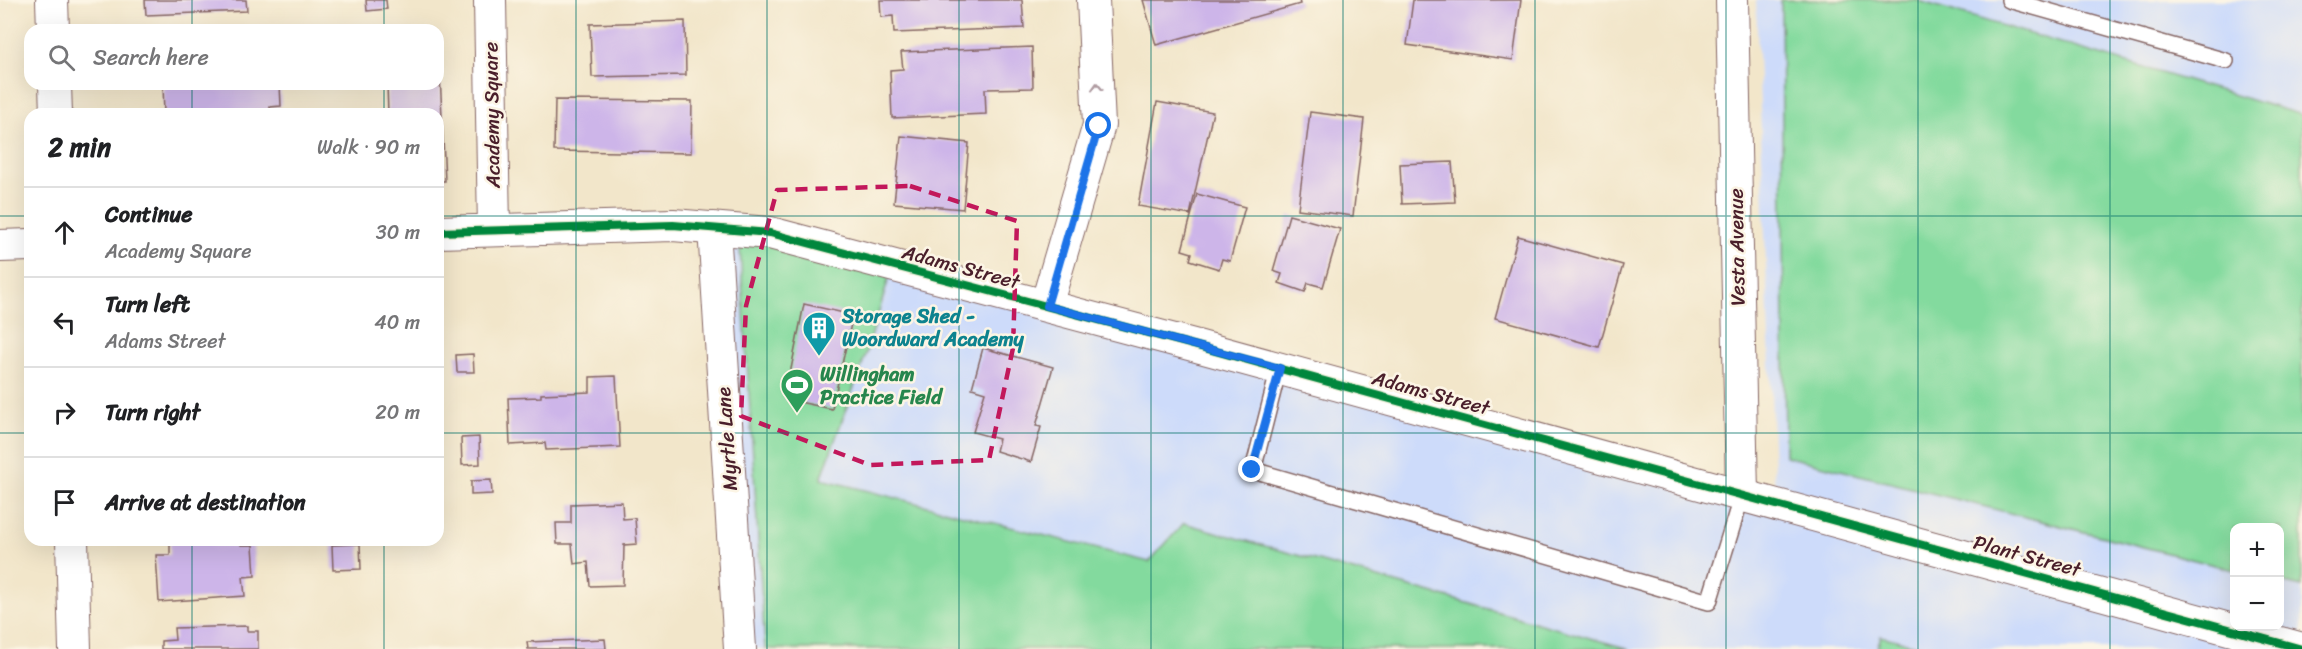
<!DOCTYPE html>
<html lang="en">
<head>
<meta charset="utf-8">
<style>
  :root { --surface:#fff; --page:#f6f6f6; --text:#202124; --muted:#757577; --line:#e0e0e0 }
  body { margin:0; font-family:Sriracha,sans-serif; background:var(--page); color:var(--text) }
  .controls { position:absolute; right:18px; bottom:18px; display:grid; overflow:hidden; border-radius:12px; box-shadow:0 6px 24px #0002 }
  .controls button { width:54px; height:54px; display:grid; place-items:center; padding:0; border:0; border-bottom:2px solid var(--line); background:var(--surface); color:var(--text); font:30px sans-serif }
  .stop { position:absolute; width:18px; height:18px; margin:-14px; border:4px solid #1a73e8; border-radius:50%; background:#fff }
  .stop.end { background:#1a73e8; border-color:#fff; box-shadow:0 2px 6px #0008 }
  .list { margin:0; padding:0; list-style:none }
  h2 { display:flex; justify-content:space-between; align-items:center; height:78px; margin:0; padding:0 24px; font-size:26px }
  h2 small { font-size:20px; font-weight:400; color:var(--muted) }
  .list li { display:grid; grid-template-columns:39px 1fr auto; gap:18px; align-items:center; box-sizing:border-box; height:90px; padding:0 24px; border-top:2px solid var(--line) }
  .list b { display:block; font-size:22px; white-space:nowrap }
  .list p { margin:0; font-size:20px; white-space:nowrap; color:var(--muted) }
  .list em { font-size:20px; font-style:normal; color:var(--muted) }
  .icon { flex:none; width:33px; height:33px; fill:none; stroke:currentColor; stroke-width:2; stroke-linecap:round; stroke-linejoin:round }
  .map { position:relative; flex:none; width:2302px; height:649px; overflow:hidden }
  .search { position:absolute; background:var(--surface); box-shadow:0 6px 24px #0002; left:24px; top:24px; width:420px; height:66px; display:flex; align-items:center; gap:15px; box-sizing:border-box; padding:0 21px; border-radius:18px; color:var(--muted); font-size:22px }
  .panel { position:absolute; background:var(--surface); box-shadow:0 6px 24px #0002; left:24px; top:108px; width:420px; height:438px; border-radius:18px }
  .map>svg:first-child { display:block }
  .built { fill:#cddbfa; fill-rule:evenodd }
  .green { fill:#83da9e; stroke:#667c64; stroke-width:1.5 }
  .building { fill:#cdb5e9 }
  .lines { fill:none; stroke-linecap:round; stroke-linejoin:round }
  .lane-casing { stroke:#856563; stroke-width:18 }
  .street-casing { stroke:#856563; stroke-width:34 }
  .lane { stroke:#fff; stroke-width:15 }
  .street { stroke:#fff; stroke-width:32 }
  .cycleway-casing { stroke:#fcf5e5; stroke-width:11 }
  .cycleway { stroke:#00873e; stroke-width:8 }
  .oneway { stroke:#ae9aa0 }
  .route { stroke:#1a73e8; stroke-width:8 }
  .marked { fill:none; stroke:#c2185b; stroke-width:4.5; stroke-dasharray:12 8; stroke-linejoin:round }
  .grid { fill:none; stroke:#0f766e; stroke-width:1.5; stroke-opacity:0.55 }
  .labels { text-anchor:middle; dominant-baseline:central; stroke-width:5; stroke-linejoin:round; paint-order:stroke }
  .street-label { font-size:20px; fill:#4a1f2b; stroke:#fcf5e5 }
  .culture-label { font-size:20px; font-weight:bold; fill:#0d838f; stroke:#fcf5e5; text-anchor:start }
  .leisure-label { font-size:20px; font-weight:bold; fill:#27864d; stroke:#fcf5e5; text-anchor:start }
</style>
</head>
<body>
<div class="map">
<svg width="2302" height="649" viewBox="0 0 2302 649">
  <rect width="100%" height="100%" fill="#fcf5e5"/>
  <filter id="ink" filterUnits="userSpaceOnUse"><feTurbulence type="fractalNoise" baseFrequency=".0167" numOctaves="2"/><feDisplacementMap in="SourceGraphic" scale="12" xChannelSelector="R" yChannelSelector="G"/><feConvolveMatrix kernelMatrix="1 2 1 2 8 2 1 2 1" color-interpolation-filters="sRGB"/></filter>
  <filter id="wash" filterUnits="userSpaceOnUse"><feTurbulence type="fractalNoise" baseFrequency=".008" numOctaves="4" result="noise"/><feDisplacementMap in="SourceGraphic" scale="24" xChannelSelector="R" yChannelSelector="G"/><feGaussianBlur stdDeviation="1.35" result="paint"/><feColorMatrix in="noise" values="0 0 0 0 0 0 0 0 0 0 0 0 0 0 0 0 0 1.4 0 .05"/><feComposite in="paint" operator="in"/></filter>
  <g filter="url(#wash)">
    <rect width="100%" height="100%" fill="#f2e6ca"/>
    <path class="built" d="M1756,0h546v649h-1561l-30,-424 1064,271zM2234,528h46v98h-46z"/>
    <path class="green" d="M1781,0h135l386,115v472l-22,-5v-54h-46v42l-449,-114z
      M739,233l152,38 -23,77 -47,131 328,83 35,-39 445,126h-864z
      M1881,636l49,13h-53z"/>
    <g id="blocks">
      <path class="building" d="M145,0h101l1,11 -101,4z
        M366,0h20l1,9 -20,2z
        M880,0h142l2,28 -130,5 -1,-17 -12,1z
        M1143,0h156l1,4 -144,41z
        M1413,0h108l-8,60 -106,-15z
        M685,21l1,54 -94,2 -2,-53z
        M1032,47l1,41 -48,1 1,25 -94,4 -2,-48 13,-1 -2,-17z
        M438,74h2l5,107h-7v-67h-50l-1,-30h51z
        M163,84h117l1,22 -11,1v7h-106z
        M555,100l137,1 -1,52 -137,-2z
        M1157,102l56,10 -23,103 -52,-9z
        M1310,112l54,7 -11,97 -55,-7z
        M901,136l68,7 -6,66 -69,-6z
        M1452,162l3,40 -53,2 -2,-40z
        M1197,194l48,13 -15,54 -8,-2 -3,10 -29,-9 2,-7 -10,-3z
        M1289,215l51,14 -17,58 -15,-4 -3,9 -26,-9 3,-9 -9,-3z
        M1518,236l105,29 -24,82 -104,-29z
        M804,304l49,11 -21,94 -47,-10z
        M983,348l70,19 -17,59 5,1 -10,35 -35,-11 3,-12 -26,-7 12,-40 -13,-4z
        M473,354l1,18h-17l-1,-17z
        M616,376l4,71 -74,3 -1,-7 -35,2 -2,-47 33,-1v-3l49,-2v-15z
        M479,437l1,27 -18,1 -1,-27z
        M491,480l1,14 -21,1v-14z
        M622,502l1,17 12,-1 2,26 -13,1 -1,40 -33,1 -2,-24 -14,2 -2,-20h-15l-1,-21h15v-19z
        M215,540h26v5h12l2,31 -12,1 2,19 -86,6 -3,-47h14v-12z
        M360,544l1,25 -28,1 -1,-25z
        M247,626v5h11v18h-97v-8l14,-1 -1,-12z
        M605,639l1,10h-78l-1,-7z"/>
    </g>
  </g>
  <g filter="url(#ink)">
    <use href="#blocks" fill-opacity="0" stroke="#856563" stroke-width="1.5"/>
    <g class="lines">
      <g class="lane-casing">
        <path id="lane" d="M2009,0l217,61
          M1279,368l-26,102 456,132 33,-107"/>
      </g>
      <g class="street-casing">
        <path id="street" d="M52,0l1,30
          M490,0l4,230
          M1732,0l10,495
          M55,84l1,30
          M714,228l26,421
          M438,232l235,-7 97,8 427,113 1105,303
          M0,246l30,-1
          M1046,306l53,-181 -6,-125
          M72,540l3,109"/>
      </g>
      <use href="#lane" class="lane"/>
      <use href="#street" class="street"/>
      <g class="cycleway-casing">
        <path id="cycleway" d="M438,232l235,-7 97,8 427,113 1105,303"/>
      </g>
      <use href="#cycleway" class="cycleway"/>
    </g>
    <defs><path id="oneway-chevron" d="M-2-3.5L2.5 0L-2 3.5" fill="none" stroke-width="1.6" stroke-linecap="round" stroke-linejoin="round" transform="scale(1.5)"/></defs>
    <use class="oneway" href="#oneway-chevron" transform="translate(1097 87) rotate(-93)"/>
  </g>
  <g class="lines" filter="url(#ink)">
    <path class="route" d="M1099,126l-52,180 233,62 -28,102"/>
  </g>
  <path class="marked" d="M910,186l107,35 -4,127 -24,112 -119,5 -129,-49 5,-110 31,-116z"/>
  <path class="grid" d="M192,0v30M384,0v30M576,0v649M767,0v649M959,0v649M1151,0v649M1343,0v649M1535,0v649M1726,0v649M1918,0v649M2110,0v649M192,84v30M384,84v30M0,216h30M438,216h1864M0,433h30M438,433h1864M192,540v109M384,540v109"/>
  <defs>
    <g id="building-pin" transform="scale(1.725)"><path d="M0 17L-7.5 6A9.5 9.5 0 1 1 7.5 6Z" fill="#0f9aa8" stroke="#fcf5e5"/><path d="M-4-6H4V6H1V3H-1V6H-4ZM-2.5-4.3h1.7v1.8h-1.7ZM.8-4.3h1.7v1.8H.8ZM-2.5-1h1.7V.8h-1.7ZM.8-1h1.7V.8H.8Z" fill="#fff"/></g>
    <g id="stadium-pin" transform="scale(1.725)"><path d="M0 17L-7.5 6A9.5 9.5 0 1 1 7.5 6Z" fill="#2e9e5b" stroke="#fcf5e5"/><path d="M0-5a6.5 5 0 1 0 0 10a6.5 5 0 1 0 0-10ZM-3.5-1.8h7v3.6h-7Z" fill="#fff"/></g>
  </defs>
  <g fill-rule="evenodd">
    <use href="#building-pin" x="819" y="328"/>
    <use href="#stadium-pin" x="797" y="385"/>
  </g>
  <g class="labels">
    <g class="street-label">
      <text transform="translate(492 115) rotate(-91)">Academy Square</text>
      <text transform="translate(1737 247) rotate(-91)">Vesta Avenue</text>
      <text transform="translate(961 267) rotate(15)">Adams Street</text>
      <text transform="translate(1431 393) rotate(15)">Adams Street</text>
      <text transform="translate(727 439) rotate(-94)">Myrtle Lane</text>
      <text transform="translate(2027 556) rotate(15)">Plant Street</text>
    </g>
    <g class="culture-label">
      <text x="842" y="316">Storage Shed -<tspan x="842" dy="23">Woordward Academy</tspan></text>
    </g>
    <g class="leisure-label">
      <text x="820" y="374">Willingham<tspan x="820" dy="23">Practice Field</tspan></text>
    </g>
  </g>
</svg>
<div class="controls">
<button>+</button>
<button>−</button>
</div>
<div class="stop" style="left:1099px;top:126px"></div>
<div class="stop end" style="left:1252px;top:470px"></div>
<div class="search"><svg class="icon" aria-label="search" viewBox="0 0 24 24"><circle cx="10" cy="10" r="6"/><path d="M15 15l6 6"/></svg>Search here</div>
<section class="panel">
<h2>2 min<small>Walk · 90 m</small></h2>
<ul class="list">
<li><svg class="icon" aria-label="ahead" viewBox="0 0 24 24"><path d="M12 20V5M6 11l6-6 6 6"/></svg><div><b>Continue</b><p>Academy Square</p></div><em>30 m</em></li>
<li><svg class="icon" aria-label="left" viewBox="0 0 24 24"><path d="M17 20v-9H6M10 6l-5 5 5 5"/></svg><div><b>Turn left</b><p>Adams Street</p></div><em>40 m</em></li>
<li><svg class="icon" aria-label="right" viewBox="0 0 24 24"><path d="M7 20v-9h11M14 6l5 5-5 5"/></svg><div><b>Turn right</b></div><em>20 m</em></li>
<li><svg class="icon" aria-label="arrive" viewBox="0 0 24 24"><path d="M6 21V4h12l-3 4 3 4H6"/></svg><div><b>Arrive at destination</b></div></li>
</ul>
</section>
</div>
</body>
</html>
